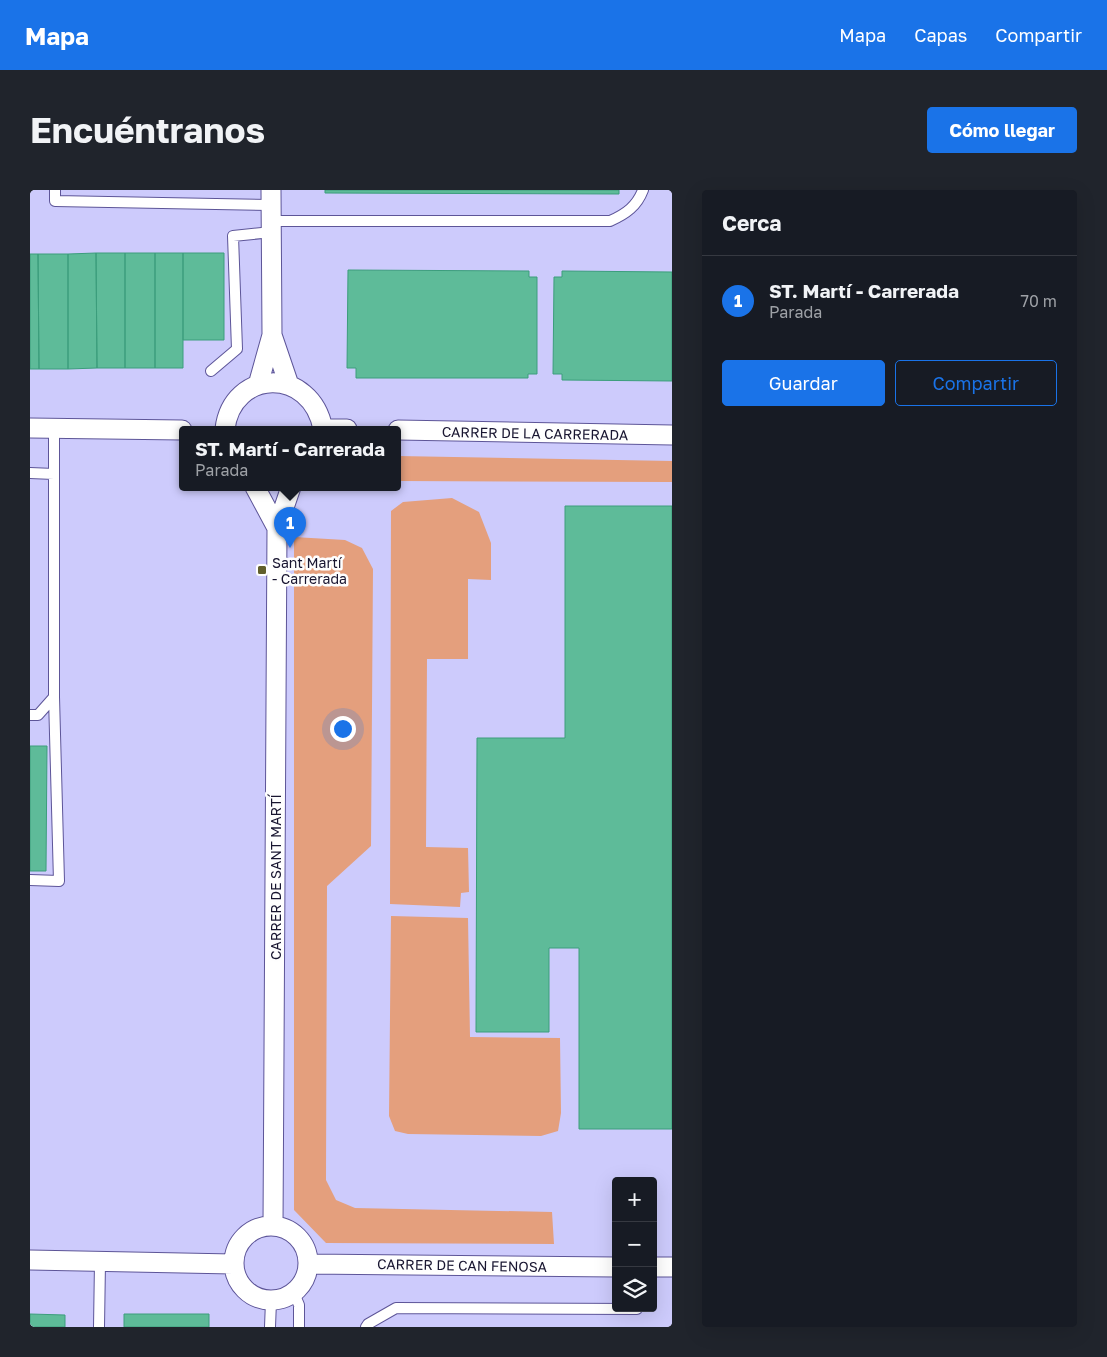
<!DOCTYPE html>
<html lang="es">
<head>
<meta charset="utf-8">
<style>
  :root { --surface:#171b24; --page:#20242c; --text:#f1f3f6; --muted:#9ea1a6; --line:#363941; --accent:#1a73e8 }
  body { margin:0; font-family:"Golos Text",sans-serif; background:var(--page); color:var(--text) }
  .controls { position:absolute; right:15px; bottom:15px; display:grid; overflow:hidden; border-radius:5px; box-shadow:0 5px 20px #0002 }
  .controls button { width:45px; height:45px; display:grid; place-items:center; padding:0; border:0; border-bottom:1px solid var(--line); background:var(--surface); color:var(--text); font:25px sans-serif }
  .you { position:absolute; left:312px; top:538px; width:18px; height:18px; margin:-12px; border:4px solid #fff; border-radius:50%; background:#1a73e8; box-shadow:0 0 0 8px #1a73e833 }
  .badge { display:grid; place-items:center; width:32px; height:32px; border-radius:50%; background:var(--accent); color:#fff; font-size:16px; font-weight:700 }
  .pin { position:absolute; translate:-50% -41px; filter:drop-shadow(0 1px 2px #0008) }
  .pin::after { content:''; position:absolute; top:26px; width:18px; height:15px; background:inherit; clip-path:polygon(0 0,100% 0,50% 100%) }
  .popup { position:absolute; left:149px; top:236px; width:222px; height:65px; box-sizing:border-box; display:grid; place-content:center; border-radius:5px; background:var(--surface); filter:drop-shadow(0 1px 4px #0005); font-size:16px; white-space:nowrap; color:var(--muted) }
  .popup b { font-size:19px; color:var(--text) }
  .popup::after { content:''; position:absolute; left:50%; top:100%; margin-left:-10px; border:10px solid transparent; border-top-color:var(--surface) }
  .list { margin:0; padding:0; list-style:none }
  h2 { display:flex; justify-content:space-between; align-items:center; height:65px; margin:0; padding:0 20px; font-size:21px }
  h2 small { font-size:16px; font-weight:400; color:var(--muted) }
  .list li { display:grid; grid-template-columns:32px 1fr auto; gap:15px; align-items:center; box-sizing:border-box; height:90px; padding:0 20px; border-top:1px solid var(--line) }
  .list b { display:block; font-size:19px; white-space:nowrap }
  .list p { margin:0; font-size:16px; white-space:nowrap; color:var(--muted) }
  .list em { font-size:16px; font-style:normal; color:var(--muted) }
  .actions { display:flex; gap:10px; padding:15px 20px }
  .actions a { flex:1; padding:11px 0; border:1px solid var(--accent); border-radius:5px; text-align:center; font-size:18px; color:var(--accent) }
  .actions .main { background:var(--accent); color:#fff }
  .icon { flex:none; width:28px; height:28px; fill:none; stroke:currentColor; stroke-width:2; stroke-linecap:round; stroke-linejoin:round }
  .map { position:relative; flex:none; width:642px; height:1137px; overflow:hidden; border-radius:5px }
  header { display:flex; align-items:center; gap:30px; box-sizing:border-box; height:70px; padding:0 25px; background:var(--accent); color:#fff }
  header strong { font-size:24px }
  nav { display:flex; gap:28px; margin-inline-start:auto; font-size:18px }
  .intro { display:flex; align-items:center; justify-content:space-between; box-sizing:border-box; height:120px; padding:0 30px }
  h1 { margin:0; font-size:35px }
  .button { padding:12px 22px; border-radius:5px; background:var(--accent); color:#fff; font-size:18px; font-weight:700 }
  main { display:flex; gap:30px; padding:0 30px }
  aside { flex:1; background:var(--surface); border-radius:5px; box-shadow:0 5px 20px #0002 }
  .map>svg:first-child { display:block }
  .built { fill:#cdcbfc; fill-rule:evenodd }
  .green { fill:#e49f7d }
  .building { fill:#5ebb99; stroke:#3c9d7c }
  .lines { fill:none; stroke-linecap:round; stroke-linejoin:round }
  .service-casing { stroke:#5d5598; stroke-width:12 }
  .minor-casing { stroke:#5d5598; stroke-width:21 }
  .service { stroke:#fff; stroke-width:10 }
  .minor { stroke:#fff; stroke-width:19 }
  .poi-dot { fill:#615f2c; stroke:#fefefe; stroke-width:2 }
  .labels { text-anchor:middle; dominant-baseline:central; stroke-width:5; stroke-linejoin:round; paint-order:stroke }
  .street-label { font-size:14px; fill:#181530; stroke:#fefefe }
  .poi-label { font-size:14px; fill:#181530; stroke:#fefefe; text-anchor:start }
</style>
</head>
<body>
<header>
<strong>Mapa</strong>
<nav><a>Mapa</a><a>Capas</a><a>Compartir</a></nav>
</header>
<div class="intro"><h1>Encuéntranos</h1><a class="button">Cómo llegar</a></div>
<main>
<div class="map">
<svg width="642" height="1137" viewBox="0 0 642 1137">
  <rect width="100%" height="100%" fill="#dad9f8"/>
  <path class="built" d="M0,0h642v1137h-642zM152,239h216v58h-216zM586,991h37v127h-37z"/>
  <path class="green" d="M368,266l274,5v21l-274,-1z
    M422,308l27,14 12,31v37l-23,-1v80h-41l-1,188 42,1 1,44 -8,1 -1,14 -70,-3 1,-393 12,-9z
    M264,347l51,3 17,8 11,21 -2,277 -44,40 -1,294 10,20 19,8 197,4 2,32 -228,-1 -32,-33z
    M361,726l77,2 2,119 90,1 1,75 -3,18 -17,5 -133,-2 -13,-3 -6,-15z"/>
  <path class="building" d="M295,0h294v4l-294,-1z
    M66,63h29v115h-28z
    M66,63l1,115 -29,1v-115z
    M95,63h30v115h-30z
    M125,63h28v115h-28z
    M153,63h41v87h-41z
    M0,64h8l1,115h-9z
    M8,64h30v115h-29z
    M318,80l181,1v6h8v97h-9v4h-172v-10h-9z
    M532,81l110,1v109l-110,-1v-6h-9l1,-97h8z
    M535,316h107v623h-93v-181h-30v84h-73l1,-294h88z
    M0,556h17l-1,125h-16z
    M0,1124l35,1v12h-35z
    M94,1124h85v13h-85z"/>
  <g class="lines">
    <g class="service-casing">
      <path id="service" d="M25,0v11l216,4
        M242,31h338c16,-7 27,-15 33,-31
        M181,181l26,-22 -4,-113 39,-4
        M0,283l24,1
        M0,525h8l16,-18v-269
        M0,690l29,1 -5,-184
        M264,1103l5,12v22
        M69,1137l1,-65
        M240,1137l1,-26
        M336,1137l2,-3 28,-16 241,1"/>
    </g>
    <g class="minor-casing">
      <path id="minor" d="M242,145l17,50
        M228,195l14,-50 -1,-145
        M0,238l152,2
        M195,239c7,-60 86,-63 98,0
        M293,239h24
        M368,240l274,5
        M225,297l22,41
        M243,1035l4,-697 14,-41
        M204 1073a37 37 0 1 1 74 0a37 37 0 1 1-74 0Z
        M0,1070l203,4
        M279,1074l307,3
        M623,1077h19"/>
    </g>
    <use href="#service" class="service"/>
    <use href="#minor" class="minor"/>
  </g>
  <rect class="poi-dot" x="227" y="375" width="10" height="10" rx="2.5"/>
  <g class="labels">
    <g class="street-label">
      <text transform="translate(505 243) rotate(1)">CARRER DE LA CARRERADA</text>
      <text transform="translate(245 687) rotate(-90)">CARRER DE SANT MARTÍ</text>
      <text transform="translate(432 1075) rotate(1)">CARRER DE CAN FENOSA</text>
    </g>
    <g class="poi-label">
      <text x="242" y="372">Sant Martí<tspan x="242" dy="16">- Carrerada</tspan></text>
    </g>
  </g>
</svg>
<div class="controls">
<button>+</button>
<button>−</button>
<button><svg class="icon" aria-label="layers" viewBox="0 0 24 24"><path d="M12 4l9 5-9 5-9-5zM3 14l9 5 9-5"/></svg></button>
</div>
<div class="you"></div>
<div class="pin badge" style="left:260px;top:358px">1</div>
<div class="popup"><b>ST. Martí - Carrerada</b>Parada</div>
</div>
<aside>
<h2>Cerca<small></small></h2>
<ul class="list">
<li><span class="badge">1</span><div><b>ST. Martí - Carrerada</b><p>Parada</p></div><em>70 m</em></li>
</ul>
<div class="actions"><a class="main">Guardar</a><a>Compartir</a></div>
</aside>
</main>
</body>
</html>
